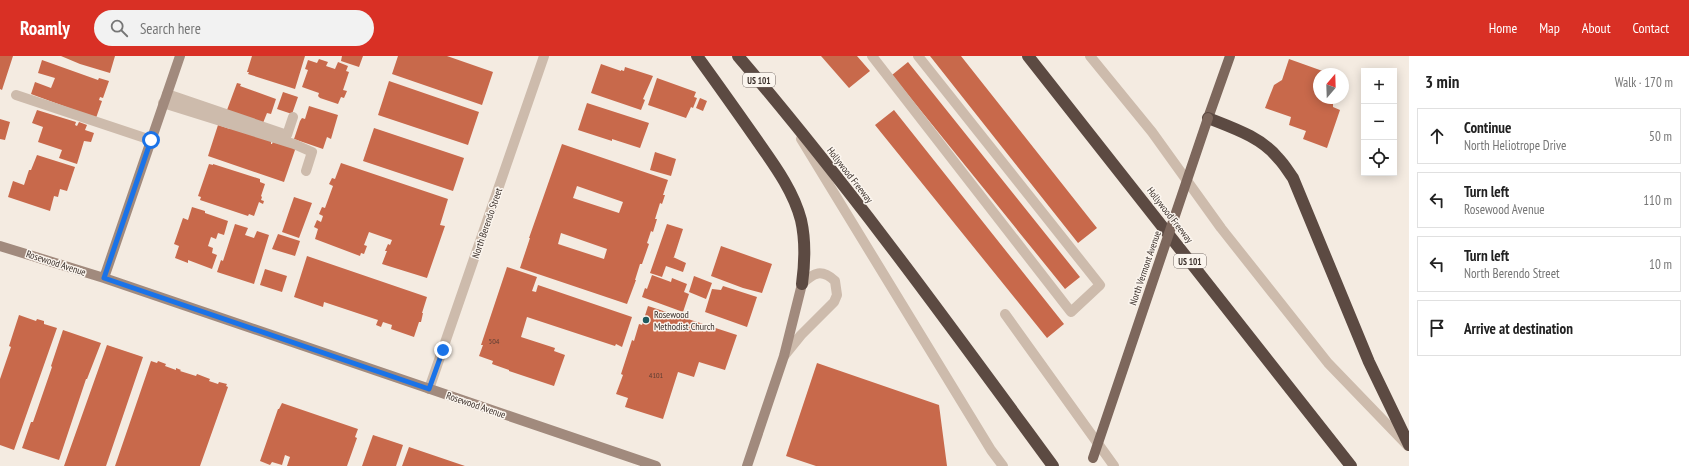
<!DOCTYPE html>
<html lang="en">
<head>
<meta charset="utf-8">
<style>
  :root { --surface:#fff; --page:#f2f2f2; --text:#222; --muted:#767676; --line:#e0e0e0; --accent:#d93025 }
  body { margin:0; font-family:"PT Sans Narrow",sans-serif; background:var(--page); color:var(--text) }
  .controls { position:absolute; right:12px; top:12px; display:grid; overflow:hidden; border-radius:0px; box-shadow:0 2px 10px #0003 }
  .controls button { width:36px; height:36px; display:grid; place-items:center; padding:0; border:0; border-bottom:1px solid var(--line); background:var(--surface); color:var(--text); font:20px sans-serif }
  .compass { position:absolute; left:1313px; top:12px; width:36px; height:36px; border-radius:50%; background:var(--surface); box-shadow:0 2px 10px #0003; rotate:19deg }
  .stop { position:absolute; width:12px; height:12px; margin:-9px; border:3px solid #1a73e8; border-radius:50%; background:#fff }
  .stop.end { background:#1a73e8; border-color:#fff; box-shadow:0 1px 4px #0008 }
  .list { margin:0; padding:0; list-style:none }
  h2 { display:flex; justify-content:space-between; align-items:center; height:52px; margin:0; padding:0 16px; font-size:17px }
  h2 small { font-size:13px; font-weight:400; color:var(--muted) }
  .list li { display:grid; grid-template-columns:26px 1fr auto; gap:12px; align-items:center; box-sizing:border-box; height:56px; margin:0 8px 8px; padding:0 8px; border:1px solid var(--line); border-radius:0px }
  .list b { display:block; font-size:15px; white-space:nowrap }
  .list p { margin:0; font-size:13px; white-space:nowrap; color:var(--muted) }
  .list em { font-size:13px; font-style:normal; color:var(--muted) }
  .icon { flex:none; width:22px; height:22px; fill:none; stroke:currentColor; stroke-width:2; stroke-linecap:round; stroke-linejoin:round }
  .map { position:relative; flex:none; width:1409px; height:410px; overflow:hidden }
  header { display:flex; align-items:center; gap:24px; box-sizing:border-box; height:56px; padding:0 20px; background:var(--accent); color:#fff }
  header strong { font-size:19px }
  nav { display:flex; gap:22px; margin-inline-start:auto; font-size:14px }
  .search { width:280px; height:36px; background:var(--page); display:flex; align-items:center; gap:10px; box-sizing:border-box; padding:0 14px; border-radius:22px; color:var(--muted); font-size:15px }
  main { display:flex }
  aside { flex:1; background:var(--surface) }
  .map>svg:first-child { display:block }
  .building { fill:#c8694b; fill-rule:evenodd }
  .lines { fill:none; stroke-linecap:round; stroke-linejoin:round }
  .lane { stroke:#cdbbac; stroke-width:10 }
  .street { stroke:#cdbbac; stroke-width:10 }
  .secondary { stroke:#a18a7d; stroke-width:10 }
  .primary { stroke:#7d675c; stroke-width:10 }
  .highway { stroke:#5c4a42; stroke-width:12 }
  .primary-bridge { stroke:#7d675c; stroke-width:10 }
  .route { stroke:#1a73e8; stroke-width:5 }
  .poi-dot { fill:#1f5a5e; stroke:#fbf5ee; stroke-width:1.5 }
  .labels { text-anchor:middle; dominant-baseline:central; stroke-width:3; stroke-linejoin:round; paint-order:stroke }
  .number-label { font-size:8px; fill:#5e3e33 }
  .shield { fill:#fbf5ee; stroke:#756b66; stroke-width:1 }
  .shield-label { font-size:9px; font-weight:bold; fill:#3b302b }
  .street-label { font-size:10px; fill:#3b302b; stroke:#fbf5ee }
  .poi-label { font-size:10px; fill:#3b302b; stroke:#fbf5ee; text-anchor:start }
</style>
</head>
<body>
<header>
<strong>Roamly</strong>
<div class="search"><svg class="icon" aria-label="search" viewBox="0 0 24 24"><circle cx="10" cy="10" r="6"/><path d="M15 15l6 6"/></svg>Search here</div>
<nav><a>Home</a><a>Map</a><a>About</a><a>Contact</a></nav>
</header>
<main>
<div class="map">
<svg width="1409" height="410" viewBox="0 0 1409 410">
  <rect width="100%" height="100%" fill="#f4ebe1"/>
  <path class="building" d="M0,0h13l-11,34 -2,-1z
    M61,0h54l-5,17 -30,-9z
    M252,0h53l-10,33 -47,-15 1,-2h-2z
    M342,0h21l-4,11 -18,-6z
    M398,0h49l46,16 -11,33 -90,-31z
    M821,0h36l13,15 -21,17z
    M930,0h31l136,172 -19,15z
    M319,3l9,3 -2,4 9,3 3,-7 10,4 -2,5 3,1 -6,18 4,1 -3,7 -3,-1 -3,7 -18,-6 -2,-2 1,-3 -17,-6 6,-17 -3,-1 3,-9 9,3z
    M1289,3l42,15h-12v24h11l3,2v7l7,3 -13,38 -24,-9 3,-8 -17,-6 2,-8 -26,-9 9,-23 8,-5z
    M42,4l56,20 1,-2 10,3 -6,17 -3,-1 -1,3 3,1 -6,17 -65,-24 4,-12 16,6 4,-10 -17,-5z
    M908,6l172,215 -15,12 -173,-214z
    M601,8l20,7v-1l3,1 1,-4 28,9 -10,23 2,1 -4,10 -50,-17z
    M657,22l39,14 -2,5 3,1 -4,10 -2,-1 -5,11 -38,-13z
    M389,25l90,31 -11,33 -90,-30z
    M237,27l4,1 -1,2 36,13 -5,15 -4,-1 -4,10 -36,-13z
    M283,36l15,5 -6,17 -15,-5z
    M700,42l7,3 -4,10 -7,-3z
    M587,47l62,20 -9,25 -28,-9v2l-34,-11z
    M309,50l29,9 -7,24 -4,-2 -4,12 -29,-10 6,-18 2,-3 3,1z
    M37,54l39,12 -1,3 2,1 2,-4 8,3 -2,5 9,3 -3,9 -7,-1 -7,23 -18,-6 3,-8 -24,-8 5,-15 -11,-4z
    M894,54l170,214 -17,14 -172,-213z
    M0,63l10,3 -5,18 -5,-1z
    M218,69l12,4 1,-1 40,13v3h1l2,-5 22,8 -12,35 -76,-26z
    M374,72l90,30 -11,33 -90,-30z
    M562,88l106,36 -5,15h2l-3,9 -2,-1 -5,16h2l-4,13 -2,-1 -4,12 2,1 -7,20h-2l-5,16h1l-9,24 -107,-36 10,-30h-1zM577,130l46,16 -4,11 -46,-15zM561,177l46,16 -3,10 -46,-15z
    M655,96l21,7 -5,17 -21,-6z
    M37,99l38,12 -8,24 -7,-2 -2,8 -4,-1 -4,15 -42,-14 5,-16 11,4 5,-15h2z
    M341,107l107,36 -8,26 5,1 -18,52 -45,-14 5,-13h-2l3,-7 2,1 2,-5 -23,-8 -5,13 3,1 -3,8 -3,-1 -1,3 -45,-17 3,-10 -4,-2 3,-7 4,2 2,-6 -4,-2 3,-7 3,1 8,-22 -4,-2 3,-6 3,1z
    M209,108l4,1v-1l47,15v3l5,2 -4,12 1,1 -1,3 3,1 -1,3 -4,-2 -5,14 -5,-2 -1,2 -48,-16 1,-3 -3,-1z
    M294,141l18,6 -13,35 -17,-6z
    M192,151l13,4v2l23,8 -4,14 -6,-2 -2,6 -5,-2 -3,9 5,2 -1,5 5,2 -5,14 -24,-9v3l-13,-5 4,-12 -5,-2 9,-26 5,2z
    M235,168l13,4 -3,7 9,3 3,-7 12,4 -15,49 -37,-12 4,-12 2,1z
    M667,168l16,5 -9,28h-1l13,6 -3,9 -17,-6 -4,11 -12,-4z
    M278,178l22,7 -5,15 -23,-7z
    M721,190l51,18 -10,29 -19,-5 -32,-12z
    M307,200l120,41 -5,16h1l-2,9h-2l-5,15 -23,-8 1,-4 -9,-3 -2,5 -5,-2 2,-5 -54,-18 -1,5 -29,-10z
    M507,211l30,10 -5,14 4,1 2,-7 94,32 -10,30 -6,-3 -1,2 -88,-29 -6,20 34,11 -1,3 11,4 -11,31 -45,-15v-1l-17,-6 1,-3 -14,-5 4,-11h-2z
    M265,213l22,7 -5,16 -22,-7z
    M652,219l19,7 1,-4 15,6 -3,8 5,2 -6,18 -41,-15 3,-9 2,1z
    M694,220l18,7 -6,16 -17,-7z
    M723,230l34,11 -10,30 -42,-15 7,-23 9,1z
    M648,250l89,29 -12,35 -26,-8 -5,15 -16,-5 -15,47 -38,-12 3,-9 -12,-4 7,-19 -2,-1 11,-34 2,1 5,-17 3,1z
    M19,259l17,6 1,-2 7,2v3l13,4 -43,122 -14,-5v-66l11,-32 -2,-1z
    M63,274l38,13 -14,36h-1l-27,81 -37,-12 9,-26h2l19,-55 -1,-1z
    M107,289l36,12 -37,109h-42z
    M151,305l6,2 1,-2 8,3 -1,2 11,4v-2l5,2 -1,1 16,5 1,-2 13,5 -1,2 9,3 1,-2 8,2 -1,2 2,1 -28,79h-85z
    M817,307l122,42 8,61h-131l-30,-10z
    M282,347l76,26 -3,8 2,1 -10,28h-60l3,-9 -5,-2 -3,10 -10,-3 -2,3 -10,-4 18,-52h1z
    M373,379l30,10 -7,21h-34z
    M409,391l56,19h-63z"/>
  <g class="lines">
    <path class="lane" d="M872,0l199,256 29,-27 -182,-229
      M1090,0l62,76 69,96 107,135 80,83
      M167,38l120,41 6,-18
      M16,39l135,45
      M163,47l131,41 18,8 -6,19
      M801,83l190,311 12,16
      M1005,258l109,152"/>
    <path class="street" d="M784,300l17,-21 33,-33 3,-7 -2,-14c-13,-12 -21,-9 -33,3
      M429,333l115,-333"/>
    <path class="secondary" d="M0,190l104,32 552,188
      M104,222l76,-222
      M747,410l37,-110 18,-72"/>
    <path class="primary" d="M1208,62l22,-62"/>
    <path class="highway" d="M697,0c19,26 38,53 57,80 18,26 39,53 47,84 5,22 4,42 1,64
      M738,0c112,131 213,271 315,410
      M1028,0l323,410
      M1208,62c25,10 53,19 70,40 6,6 10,13 15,20l76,184 40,83"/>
    <path class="primary-bridge" d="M1093,402l115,-340"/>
  </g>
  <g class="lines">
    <path class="route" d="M151,84l-47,138 325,111 14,-39"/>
  </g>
  <circle class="poi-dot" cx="646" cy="264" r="4"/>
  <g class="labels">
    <g class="number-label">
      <text x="494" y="285">504</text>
      <text x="656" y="319">4101</text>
    </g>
    <g class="shield">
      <rect x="743" y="17" width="32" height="14" rx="3"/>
      <rect x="1174" y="198" width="32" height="14" rx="3"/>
    </g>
    <g class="shield-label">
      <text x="759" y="24">US 101</text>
      <text x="1190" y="205">US 101</text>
    </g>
    <g class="street-label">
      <text transform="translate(850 119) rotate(52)">Hollywood Freeway</text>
      <text transform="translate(1170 159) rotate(52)">Hollywood Freeway</text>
      <text transform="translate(487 167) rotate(-71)">North Berendo Street</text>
      <text transform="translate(56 207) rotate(18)">Rosewood Avenue</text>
      <text transform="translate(1145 212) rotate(-71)">North Vermont Avenue</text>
      <text transform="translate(476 349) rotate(19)">Rosewood Avenue</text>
    </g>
    <g class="poi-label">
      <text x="654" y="258">Rosewood<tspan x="654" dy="12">Methodist Church</tspan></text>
    </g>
  </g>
</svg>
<div class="controls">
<button>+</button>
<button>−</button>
<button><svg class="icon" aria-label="locate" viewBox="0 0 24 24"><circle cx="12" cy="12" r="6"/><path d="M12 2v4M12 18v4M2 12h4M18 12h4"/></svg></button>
</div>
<svg class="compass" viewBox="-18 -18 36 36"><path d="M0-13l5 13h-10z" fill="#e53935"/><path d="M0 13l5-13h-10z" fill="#767676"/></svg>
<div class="stop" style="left:151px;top:84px"></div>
<div class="stop end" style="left:443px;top:294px"></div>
</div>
<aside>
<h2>3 min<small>Walk · 170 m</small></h2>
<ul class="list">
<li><svg class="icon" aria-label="ahead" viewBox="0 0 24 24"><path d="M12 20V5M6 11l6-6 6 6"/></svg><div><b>Continue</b><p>North Heliotrope Drive</p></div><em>50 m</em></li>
<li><svg class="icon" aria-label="left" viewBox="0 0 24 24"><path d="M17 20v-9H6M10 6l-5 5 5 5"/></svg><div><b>Turn left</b><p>Rosewood Avenue</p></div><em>110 m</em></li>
<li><svg class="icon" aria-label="left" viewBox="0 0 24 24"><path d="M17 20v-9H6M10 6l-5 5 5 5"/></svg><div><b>Turn left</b><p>North Berendo Street</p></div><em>10 m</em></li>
<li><svg class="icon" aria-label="arrive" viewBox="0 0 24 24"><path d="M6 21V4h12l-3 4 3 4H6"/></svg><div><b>Arrive at destination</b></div></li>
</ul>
</aside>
</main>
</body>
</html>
